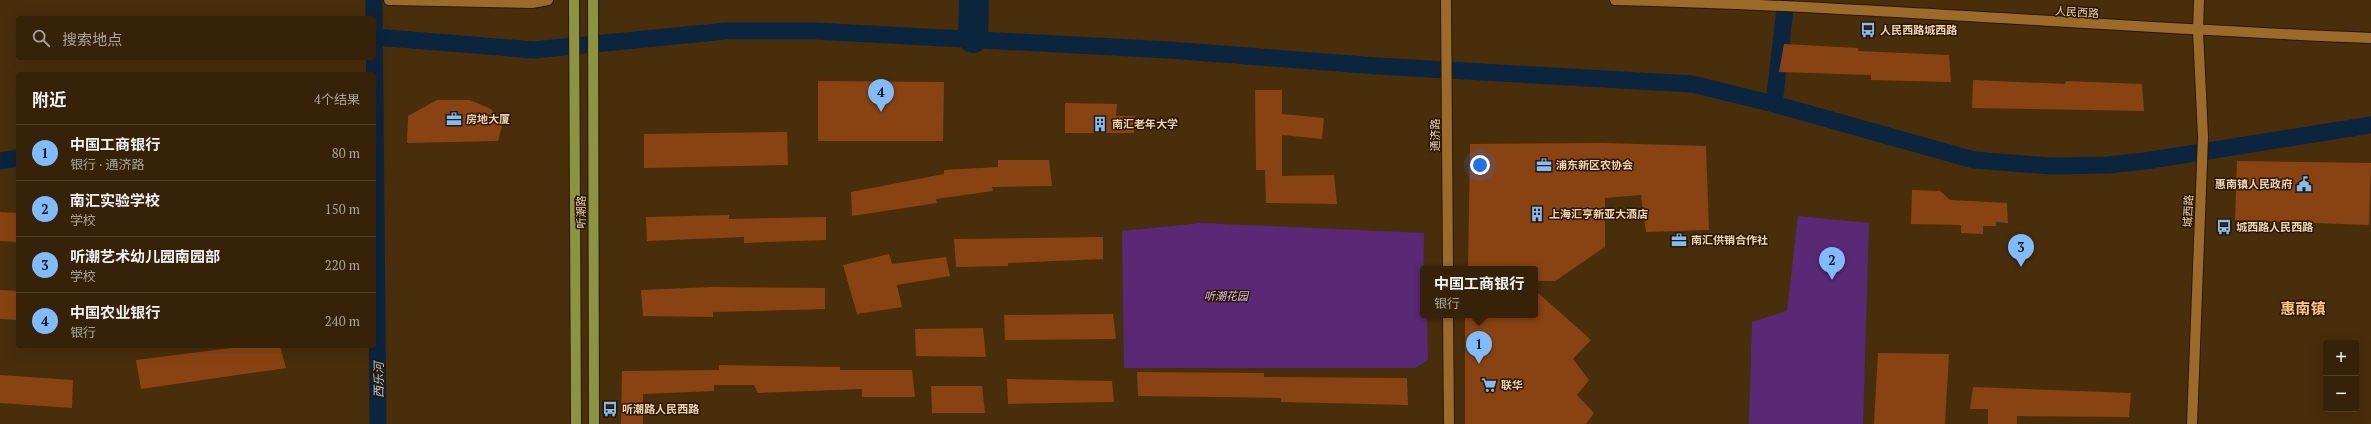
<!DOCTYPE html>
<html lang="zh">
<head>
<meta charset="utf-8">
<style>
  :root { --surface:#362208; --page:#3d2a12; --text:#f1f3f6; --muted:#aaa49c; --line:#503f29; --accent:#81bcfa }
  body { margin:0; font-family:"PT Serif","Noto Sans SC",serif; background:var(--page); color:var(--text) }
  .controls { position:absolute; right:12px; bottom:12px; display:grid; overflow:hidden; border-radius:4px; box-shadow:0 4px 16px #0002 }
  .controls button { width:36px; height:36px; display:grid; place-items:center; padding:0; border:0; border-bottom:1px solid var(--line); background:var(--surface); color:var(--text); font:20px sans-serif }
  .you { position:absolute; left:1480px; top:165px; width:14px; height:14px; margin:-10px; border:3px solid #fff; border-radius:50%; background:#1a73e8; box-shadow:0 0 0 6px #1a73e833 }
  .badge { display:grid; place-items:center; width:26px; height:26px; border-radius:50%; background:var(--accent); color:#111; font-size:13px; font-weight:700 }
  .pin { position:absolute; translate:-50% -33px; filter:drop-shadow(0 1px 2px #0008) }
  .pin::after { content:''; position:absolute; top:21px; width:14px; height:12px; background:inherit; clip-path:polygon(0 0,100% 0,50% 100%) }
  .popup { position:absolute; left:1420px; top:266px; width:118px; height:52px; box-sizing:border-box; display:grid; place-content:center; border-radius:4px; background:var(--surface); filter:drop-shadow(0 1px 3px #0005); font-size:13px; white-space:nowrap; color:var(--muted) }
  .popup b { font-size:15px; color:var(--text) }
  .popup::after { content:''; position:absolute; left:50%; top:100%; margin-left:-8px; border:8px solid transparent; border-top-color:var(--surface) }
  .list { margin:0; padding:0; list-style:none }
  h2 { display:flex; justify-content:space-between; align-items:center; height:52px; margin:0; padding:0 16px; font-size:17px }
  h2 small { font-size:13px; font-weight:400; color:var(--muted) }
  .list li { display:grid; grid-template-columns:26px 1fr auto; gap:12px; align-items:center; box-sizing:border-box; height:56px; padding:0 16px; border-top:1px solid var(--line) }
  .list b { display:block; font-size:15px; white-space:nowrap }
  .list p { margin:0; font-size:13px; white-space:nowrap; color:var(--muted) }
  .list em { font-size:13px; font-style:normal; color:var(--muted) }
  .icon { flex:none; width:22px; height:22px; fill:none; stroke:currentColor; stroke-width:2; stroke-linecap:round; stroke-linejoin:round }
  .map { position:relative; flex:none; width:2371px; height:424px; overflow:hidden }
  .search { position:absolute; background:var(--surface); box-shadow:0 4px 16px #0002; left:16px; top:16px; width:360px; height:44px; display:flex; align-items:center; gap:10px; box-sizing:border-box; padding:0 14px; border-radius:4px; color:var(--muted); font-size:15px }
  .panel { position:absolute; background:var(--surface); box-shadow:0 4px 16px #0002; left:16px; top:72px; width:360px; height:276px; border-radius:4px }
  .map>svg:first-child { display:block }
  .green { fill:#592976 }
  .lines { fill:none; stroke-linecap:round; stroke-linejoin:round }
  .canal { stroke:#0c253e; stroke-width:17 }
  .river { stroke:#0c253e; stroke-width:30 }
  .building { fill:#894312 }
  .minor-casing { stroke:#281805; stroke-width:12 }
  .major-casing { stroke:#281805; stroke-width:12 }
  .minor { stroke:#9d6b29; stroke-width:10 }
  .major { stroke:#8c943f; stroke-width:10 }
  .labels { text-anchor:middle; dominant-baseline:central; stroke-width:3; stroke-linejoin:round; paint-order:stroke }
  .street-label { font-size:11px; fill:#efd4b5; stroke:#2b1700 }
  .poi-label { font-size:11px; font-weight:bold; fill:#efd4b5; stroke:#2b1700; text-anchor:start }
  .park-label { font-size:11px; font-style:italic; fill:#dcc2ef; stroke:#2b1700 }
  .water-label { font-size:12px; font-style:italic; fill:#a5c9f0; stroke:#2b1700 }
  .district-label { font-size:15px; font-weight:bold; fill:#fdc685; stroke:#2b1700 }
</style>
</head>
<body>
<div class="map">
<svg width="2371" height="424" viewBox="0 0 2371 424">
  <rect width="100%" height="100%" fill="#482e0b"/>
  <path class="green" d="M1798,216l71,7 -6,201h-114l3,-102 35,-11z
    M1202,223l222,10 -1,82h4l1,45 -13,8h-291l-2,-137z"/>
  <g class="lines">
    <path class="canal" d="M374,0l4,424
      M375,37l159,13 192,-19h89l354,19 209,16 314,18 82,20 200,56 77,6 57,-1 37,-4 226,-36
      M1774,104l12,-104
      M0,161l18,-3"/>
    <path class="river" d="M973,38l1,-38"/>
  </g>
  <path class="building" d="M1784,44l74,4v3l91,4 2,27 -80,-2v-5l-92,-3z
    M1973,80l92,4 1,-3 76,3 2,27 -172,-3z
    M818,81l126,1 -1,59h-125z
    M1255,90h27v24l42,4 -2,21 -40,-4v41l52,-1 3,29 -71,-1 -1,-33h-9z
    M437,100h33l21,9 12,13 -5,19 -91,2 1,-27z
    M1065,103l52,1 -1,12h19l-1,17h-69z
    M787,132l1,33 -144,3v-34z
    M1604,143l102,3 3,84 -63,2 -5,-37 -36,3v49l-50,34h-20v-12h-67l2,-125z
    M998,160h51l3,26 -60,1 1,4 -57,8 1,4 -85,13 -1,-24 93,-18v-4l54,-3z
    M2237,161l134,2 -2,62 -134,-5z
    M1912,190l28,1 10,9 57,3 1,20 -12,-1v4h-13v8l-22,-1v-8l-50,-1z
    M0,212l18,1v29l-18,-1z
    M729,215v4l97,-2v23l-82,3v-6l-97,4 -1,-24z
    M1103,237v22l-95,4v3l-52,1 -2,-28z
    M889,254l3,10 54,-7 4,19 -53,9 5,22 -45,7 -14,-49z
    M712,287l113,1v21l-112,3v5l-70,-1 -2,-26z
    M0,290l18,1v29l-18,-1z
    M1535,290l56,50 -18,19 16,21 -12,15 17,18 -8,11h-121v-109h70z
    M1113,314l3,25 -111,1 -1,-25z
    M983,328l3,29 -70,-1 -1,-27z
    M247,346h33l6,22 -145,21 -5,-29z
    M1878,353l71,1 -4,70h-71z
    M719,365l121,2v3h72l3,27h-53v-8l-104,4 -4,-8h-40v6l-71,3v30h-22l1,-53 97,-1z
    M1137,372l127,1v4l143,1 1,27 -127,-3v-4l-143,-2z
    M0,375l73,5 -1,28 -72,-5z
    M1007,379l105,2 2,21 -106,2z
    M931,386h51l3,27h-53z
    M1973,387l158,6 -2,24 -112,-1v8h-29v-15h-18z"/>
  <g class="lines">
    <g class="minor-casing">
      <path id="minor" d="M389,0l143,3 16,-3
        M1446,0l2,269
        M1615,0c252,6 504,28 756,38
        M1448,315l1,109
        M2192,424l11,-287 -5,-106 1,-31"/>
    </g>
    <g class="major-casing">
      <path id="major" d="M574,0l2,424
        M593,0l1,424"/>
    </g>
    <use href="#minor" class="minor"/>
    <use href="#major" class="major"/>
  </g>
  <defs>
    <g id="bus-bare" transform="scale(1.2)"><path d="M-5-6H5V4H4V6H2V4H-2V6H-4V4H-5ZM-3.5-4V0h7V-4ZM-3.5 1.2v1.5H-2V1.2ZM2 1.2v1.5H3.5V1.2Z" fill="#81bcfa" stroke="#2b1700" stroke-width="2.5" paint-order="stroke"/></g>
    <g id="office-bare" transform="scale(1.2)"><path d="M-6-3h4V-5.5h4V-3h4V5H-6ZM-1-4.5V-3h2v-1.5ZM-6 0V1H6V0Z" fill="#81bcfa" stroke="#2b1700" stroke-width="2.5" paint-order="stroke"/></g>
    <g id="building-bare" transform="scale(1.2)"><path d="M-4-6H4V6H1V3H-1V6H-4ZM-2.5-4.3h1.7v1.8h-1.7ZM.8-4.3h1.7v1.8H.8ZM-2.5-1h1.7V.8h-1.7ZM.8-1h1.7V.8H.8Z" fill="#81bcfa" stroke="#2b1700" stroke-width="2.5" paint-order="stroke"/></g>
    <g id="civic-bare" transform="scale(1.2)"><path d="M-.6-6.5H3V-4.5H.6V-3L4-1V1h2V6H-6V1h2V-1L-.6-3ZM-1.2 2.5V6h2.4V2.5Z" fill="#81bcfa" stroke="#2b1700" stroke-width="2.5" paint-order="stroke"/></g>
    <g id="supermarket-bare" transform="scale(1.2)"><path d="M-6-5.5h2.5l.6 2H6L4.5 2H-2.5L-4.4-4H-6ZM-1.5 3.2a1.3 1.3 0 1 0 .1 0ZM3 3.2a1.3 1.3 0 1 0 .1 0Z" fill="#81bcfa" stroke="#2b1700" stroke-width="2.5" paint-order="stroke"/></g>
  </defs>
  <g fill-rule="evenodd">
    <use href="#bus-bare" x="1868" y="30"/>
    <use href="#office-bare" x="454" y="119"/>
    <use href="#building-bare" x="1100" y="124"/>
    <use href="#office-bare" x="1544" y="165"/>
    <use href="#civic-bare" x="2304" y="184"/>
    <use href="#building-bare" x="1537" y="214"/>
    <use href="#bus-bare" x="2224" y="227"/>
    <use href="#office-bare" x="1679" y="240"/>
    <use href="#supermarket-bare" x="1489" y="385"/>
    <use href="#bus-bare" x="610" y="409"/>
  </g>
  <g class="labels">
    <g class="street-label">
      <text transform="translate(2077 12) rotate(4)">人民西路</text>
      <text transform="translate(1435 135) rotate(-90)">通济路</text>
      <text transform="translate(2188 211) rotate(-87)">城西路</text>
      <text transform="translate(581 212) rotate(-90)">听潮路</text>
    </g>
    <g class="poi-label">
      <text x="1880" y="30">人民西路城西路</text>
      <text x="466" y="119">房地大厦</text>
      <text x="1112" y="124">南汇老年大学</text>
      <text x="1556" y="165">浦东新区农协会</text>
      <text x="2292" y="184" text-anchor="end">惠南镇人民政府</text>
      <text x="1549" y="214">上海汇亨新亚大酒店</text>
      <text x="2236" y="227">城西路人民西路</text>
      <text x="1691" y="240">南汇供销合作社</text>
      <text x="1501" y="385">联华</text>
      <text x="622" y="409">听潮路人民西路</text>
    </g>
    <g class="park-label">
      <text x="1226" y="296">听潮花园</text>
    </g>
    <g class="water-label">
      <text transform="translate(378 380) rotate(-90)">西乐河</text>
    </g>
    <g class="district-label">
      <text x="2303" y="308">惠南镇</text>
    </g>
  </g>
</svg>
<div class="controls">
<button>+</button>
<button>−</button>
</div>
<div class="you"></div>
<div class="pin badge" style="left:1479px;top:364px">1</div>
<div class="popup"><b>中国工商银行</b>银行</div>
<div class="pin badge" style="left:1832px;top:280px">2</div>
<div class="pin badge" style="left:2021px;top:267px">3</div>
<div class="pin badge" style="left:881px;top:112px">4</div>
<div class="search"><svg class="icon" aria-label="search" viewBox="0 0 24 24"><circle cx="10" cy="10" r="6"/><path d="M15 15l6 6"/></svg>搜索地点</div>
<section class="panel">
<h2>附近<small>4个结果</small></h2>
<ul class="list">
<li><span class="badge">1</span><div><b>中国工商银行</b><p>银行 · 通济路</p></div><em>80 m</em></li>
<li><span class="badge">2</span><div><b>南汇实验学校</b><p>学校</p></div><em>150 m</em></li>
<li><span class="badge">3</span><div><b>听潮艺术幼儿园南园部</b><p>学校</p></div><em>220 m</em></li>
<li><span class="badge">4</span><div><b>中国农业银行</b><p>银行</p></div><em>240 m</em></li>
</ul>
</section>
</div>
</body>
</html>
